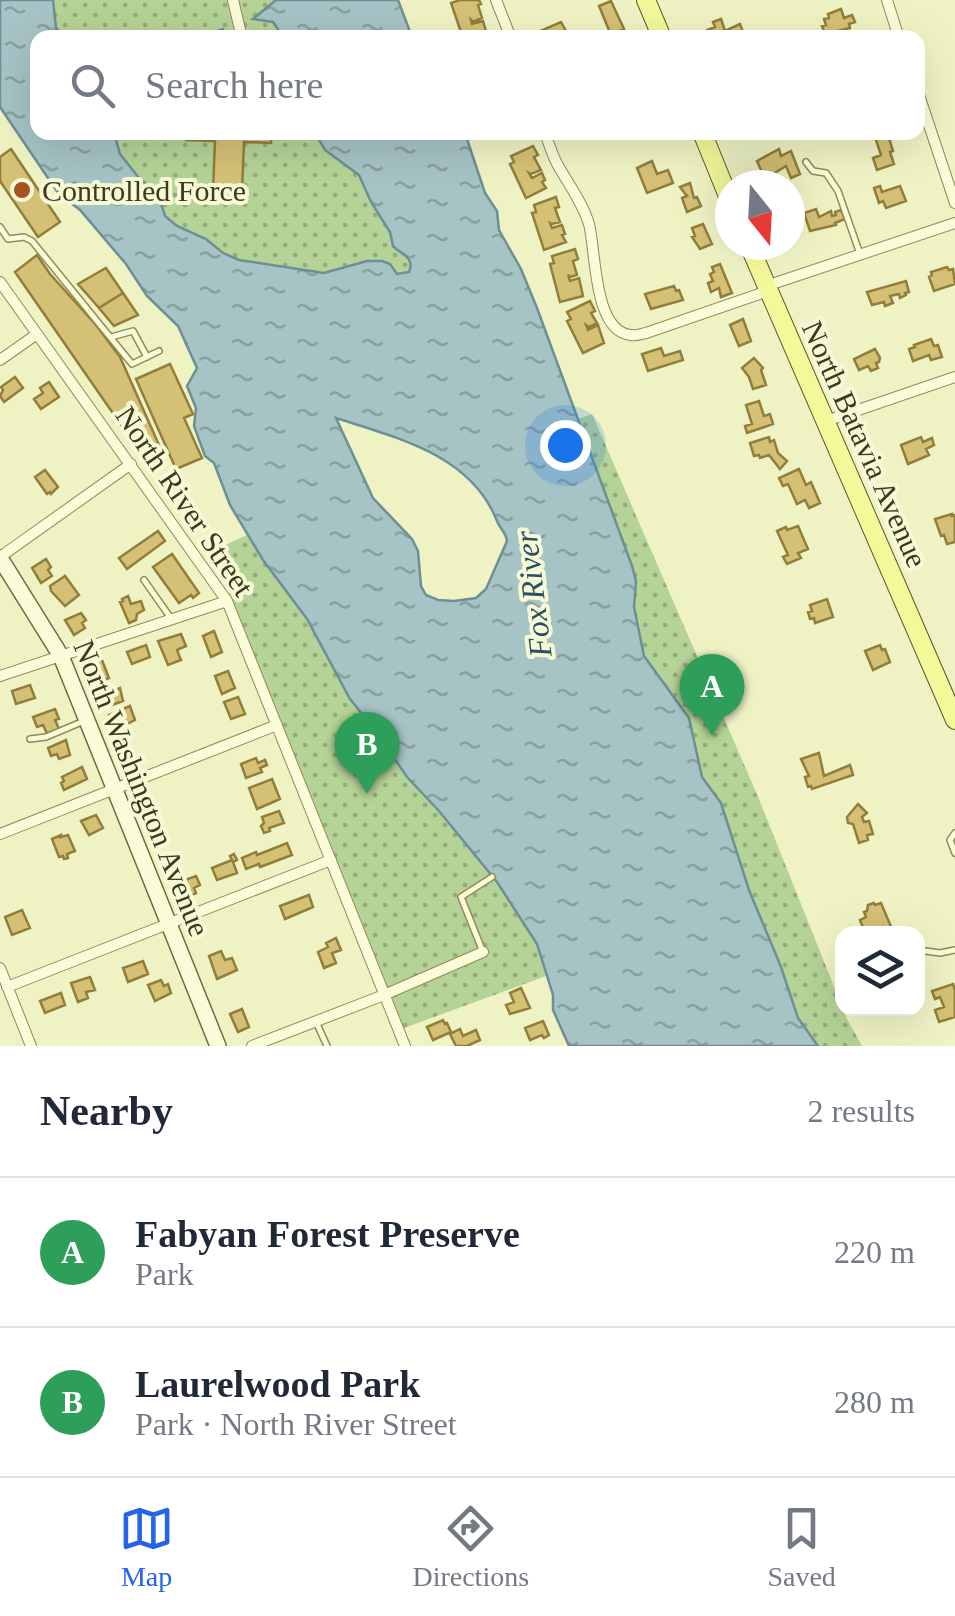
<!DOCTYPE html>
<html lang="en">
<head>
<meta charset="utf-8">
<style>
  :root { --surface:#fff; --page:#f2f2f3; --text:#1f2937; --muted:#747a83; --line:#e0e1e3; --accent:#2563eb }
  body { margin:0; font-family:"Times New Roman",serif; background:var(--page); color:var(--text) }
  .controls { position:absolute; right:30px; bottom:30px; display:grid; overflow:hidden; border-radius:20px; box-shadow:0 10px 40px #0002 }
  .controls button { width:90px; height:90px; display:grid; place-items:center; padding:0; border:0; border-bottom:2px solid var(--line); background:var(--surface); color:var(--text); font:50px sans-serif }
  .compass { position:absolute; left:715px; top:170px; width:90px; height:90px; border-radius:50%; background:var(--surface); box-shadow:0 10px 40px #0002; rotate:162deg }
  .you { position:absolute; left:565px; top:445px; width:35px; height:35px; margin:-25px; border:8px solid #fff; border-radius:50%; background:#1a73e8; box-shadow:0 0 0 15px #1a73e833 }
  .badge { display:grid; place-items:center; width:65px; height:65px; border-radius:50%; background:var(--accent); color:#fff; font-size:32px; font-weight:700 }
  .pin { position:absolute; translate:-50% -82px; filter:drop-shadow(0 2px 5px #0008) }
  .pin::after { content:''; position:absolute; top:52px; width:35px; height:30px; background:inherit; clip-path:polygon(0 0,100% 0,50% 100%) }
  .list { margin:0; padding:0; list-style:none }
  h2 { display:flex; justify-content:space-between; align-items:center; height:130px; margin:0; padding:0 40px; font-size:42px }
  h2 small { font-size:32px; font-weight:400; color:var(--muted) }
  .list li { display:grid; grid-template-columns:65px 1fr auto; gap:30px; align-items:center; box-sizing:border-box; height:150px; padding:0 40px; border-top:2px solid var(--line) }
  .list b { display:block; font-size:38px; white-space:nowrap }
  .list p { margin:0; font-size:32px; white-space:nowrap; color:var(--muted) }
  .list em { font-size:32px; font-style:normal; color:var(--muted) }
  .icon { flex:none; width:55px; height:55px; fill:none; stroke:currentColor; stroke-width:2; stroke-linecap:round; stroke-linejoin:round }
  .map { position:relative; flex:none; width:955px; height:1046px; overflow:hidden }
  .search { position:absolute; background:var(--surface); box-shadow:0 10px 40px #0002; left:30px; right:30px; top:30px; height:110px; display:flex; align-items:center; gap:25px; box-sizing:border-box; padding:0 35px; border-radius:20px; color:var(--muted); font-size:38px }
  .sheet { height:430px; background:var(--surface) }
  nav { display:flex; justify-content:space-around; align-items:center; box-sizing:border-box; height:140px; border-top:2px solid var(--line); background:var(--surface); font-size:28px; color:var(--muted) }
  nav a { display:grid; justify-items:center; gap:5px }
  nav .on { color:var(--accent) }
  .map>svg:first-child { display:block }
  .park { fill:url(#park-dots) }
  .water { fill:url(#water-ripples); stroke:#6c9095; stroke-width:2.5; fill-rule:evenodd }
  .lines { fill:none; stroke-linecap:round; stroke-linejoin:round }
  .stream { stroke:#6c9095; stroke-width:2.5 }
  .building { fill:#d5c176; stroke:#927e3b; stroke-width:2.5 }
  .service-casing { stroke:#908b58; stroke-width:8 }
  .minor-casing { stroke:#908b58; stroke-width:12 }
  .secondary-casing { stroke:#726b3b; stroke-width:18 }
  .primary-casing { stroke:#5e562c; stroke-width:20 }
  .service { stroke:#fafcd9; stroke-width:5 }
  .minor { stroke:#fafcd9; stroke-width:10 }
  .secondary { stroke:#fafcd9; stroke-width:15 }
  .primary { stroke:#f3f999; stroke-width:18 }
  .poi-dot { fill:#a65221; stroke:#f6f9d5; stroke-width:4 }
  .labels { text-anchor:middle; dominant-baseline:central; stroke-width:8; stroke-linejoin:round; paint-order:stroke }
  .poi-label { font-size:30px; fill:#3f3a1e; stroke:#f6f9d5; text-anchor:start }
  .street-label { font-size:30px; fill:#3f3a1e; stroke:#f6f9d5 }
  .water-label { font-size:32px; font-style:italic; fill:#2b4f60; stroke:#f6f9d5 }
</style>
</head>
<body>
<div class="map">
<svg width="955" height="1046" viewBox="0 0 955 1046">
  <defs>
    <pattern id="park-dots" width="8" height="8" patternUnits="userSpaceOnUse" patternTransform="scale(2.5)"><rect width="8" height="8" fill="#b5d396"/><path d="M2 2h.1M6 6h.1" fill="none" stroke="#95ac7a" stroke-width="1.8" stroke-linecap="round"/></pattern>
    <pattern id="water-ripples" width="26" height="14" patternUnits="userSpaceOnUse" patternTransform="scale(2.5)"><rect width="26" height="14" fill="#a6c3c6"/><path d="M2 4q2-2 4 0t4 0M15 11q2-2 4 0t4 0" fill="none" stroke="#899fa0"/></pattern>
  </defs>
  <rect width="100%" height="100%" fill="#eff3c4"/>
  <path class="park" d="M53,0h223l-6,7 -16,10v4l19,1 10,15h-218l-9,-8z
    M114,132l201,1 4,9 40,33 12,27 19,30 3,14c9,8 21,11 16,26l-12,2 -7,-10 -8,-3h-15l-43,12 -85,-13 -16,-7 -17,-14 -30,-13 -11,-10 -7,-22 -19,-16 -19,-24z
    M592,414l167,385 88,220 15,27h-44l-20,-28 -17,-51 -32,-77 -28,-87 -19,-26 -13,-59 -45,-62 -10,-49 2,-26 -4,-15 -54,-147z
    M249,534l14,26 44,59 43,80 25,31 32,47 32,34 58,71 40,62 9,32 -142,52 -191,-477z"/>
  <path class="water" d="M0,0h53l3,28 9,9 -27,1v94l76,1 6,21 19,24 19,16 7,22 12,10 29,13 17,14 16,7 85,13 43,-12h15l8,3 7,10 12,-2c6,-15 -7,-17 -16,-26l-3,-14 -19,-30 -12,-27 -34,-25 -10,-17h150l20,60 12,18 2,19 22,39 16,39 95,258 4,15 -2,26 10,49 45,62 13,59 19,26 28,87 32,77 17,51 20,28h-249l-16,-36v-15l-16,-51 -40,-62 -58,-71 -32,-34 -32,-47 -25,-31 -43,-80 -44,-59 -33,-55 -16,-42 -9,-7 -11,-30 2,-18 -9,-22 10,-18 -19,-42 -31,-30 -21,-32 -46,-54 -22,-17 -58,-86zM336,418c62,20 135,37 161,103 3,8 9,11 10,20l-21,48 -10,9 -22,3 -16,-1 -12,-5 -5,-9 -3,-35 -6,-12 -39,-41z
    M276,0h122l14,37h-129l-10,-15 -20,-3z"/>
  <g class="lines">
    <path class="stream" d="M197,38l26,-9"/>
  </g>
  <path class="building" d="M460,0h19l2,4 -3,1 4,13 -9,4 -2,-2 1,4 11,-3 5,17h-25l-12,-35z
    M611,1l13,28 -13,6 -12,-29z
    M841,9l3,9 8,-3 3,7 -6,2 1,4 -25,6 -3,-8 4,-1 -2,-6 5,-1 -1,-4z
    M721,19l4,12 15,-7 3,8 -16,6h-20v-8l8,-3 -2,-5z
    M561,22l9,16h-30l-2,-6z
    M186,132h86l-1,11 -27,-1 -2,50 -29,-1 2,-50 -29,-1z
    M879,132h8l6,19 -3,1 4,12 -17,6 -4,-12 8,-3 -7,-21z
    M533,146l5,9 -4,2 7,13 -10,4 -2,-1 3,5 10,-5 3,7 -3,2 4,6 -20,10 -16,-34 4,-2 -3,-6z
    M11,149l49,73 -22,15 -38,-56v-24z
    M779,149l2,7 10,-5 9,23 -9,4 -5,-12 -21,13 -8,-18z
    M652,161l5,13 11,-4 5,13 -26,10 -10,-25z
    M690,183l4,15 3,-1 4,9 -14,6 -5,-14 5,-2 -7,-9z
    M880,186l2,6 18,-6 6,15 -20,7 -3,-7 -4,2 -5,-15z
    M556,197l3,10 -4,1 5,14 -8,2 -2,-1 2,5 10,-3 3,9 -3,1 4,7 -22,8 -12,-37 4,-1 -2,-7z
    M816,209l3,8 12,-6 1,5 4,-1 -1,-3 6,-2 4,9 -10,4 1,2 -26,6 -6,-18z
    M703,224l9,20 -12,5 -8,-12 3,-1 -3,-8z
    M575,249l3,10 -5,2 4,14 -7,2 -2,-2 2,6 9,-3 4,18 -23,6 -10,-38 4,-1 -2,-7z
    M37,255l13,19 46,51 24,32 43,97 -17,7 -131,-189z
    M720,264l12,29 -11,4 -2,-9 -8,4 -3,-9 5,-2 -3,-7 4,-2 -2,-5z
    M947,267l2,3 4,-1 2,15 -21,7 -5,-14 3,-2 -1,-3z
    M106,268l17,25 -24,15 -21,-24z
    M906,281l3,11 -4,1 1,2 -6,3 -1,-4 -9,2 3,7 -8,3 -1,-4 -12,3 -5,-13z
    M674,286l2,5 3,-1 4,10 -32,9 -6,-15z
    M123,293l15,22 -24,11 -15,-18z
    M590,301l5,10 -4,2 6,10 -8,4 -3,-2 2,5 10,-5 6,18 -21,10 -16,-32 4,-2 -4,-7z
    M743,319l8,22 -12,5 -9,-21z
    M931,339l3,7 4,-1 4,12 -11,3 -2,-5 -16,6 -4,-12 6,-2 -1,-2z
    M661,348l3,8 16,-5 3,9 -35,11 -6,-17z
    M875,349l5,9 -1,4 -3,1 2,5 -7,3 -3,-5 -9,4 -5,-11z
    M754,358l9,10 -2,2 5,15 -13,4 -4,-12 -7,-9z
    M170,364l23,50 -9,4 18,40 -26,11 -40,-90z
    M15,377l8,11 -19,14 -4,-6 3,-6 -2,-3z
    M49,382l10,15 -18,12 -7,-10 9,-6 -3,-5z
    M759,401l5,15 6,-2 3,10 -26,9 -2,-7 7,-2 -6,-19z
    M769,437l1,5 4,-2 4,13 9,8 -7,8 -11,-14 -9,3 -1,-3 -5,1 -4,-13z
    M921,437l2,5 9,-4 2,7 -8,4 3,6 -21,9 -7,-19z
    M799,469l7,16 5,-3 9,21 -11,5 -4,-8 -8,4 -9,-20 -5,2 -4,-8z
    M45,470l13,17 -7,7 -1,-2 -3,2 -12,-17z
    M952,514v2l3,-1v27l-8,2 -3,-9 -3,1 -6,-17z
    M798,526l10,23 -10,4 3,5 -14,6 -4,-7 5,-2 -11,-24 9,-4 1,3z
    M158,531l7,10 -38,28 -8,-11z
    M172,554l27,39 -6,5 -2,-3 -12,8 -26,-36z
    M46,559l5,8 -3,3 4,6 -11,7 -9,-15z
    M65,576l14,19 -14,11 -14,-15 -1,-5z
    M128,596l3,8 10,-3 3,9 -7,4 -1,6 -7,3 -9,-21 3,-1 -1,-2z
    M827,599l6,18 -18,6 -1,-5 -4,1 -2,-7 4,-1 -2,-6z
    M81,613l5,7 -4,3 3,5 -11,7 -9,-15z
    M214,631l8,21 -11,5 -8,-21z
    M181,634l5,12 -9,4 4,10 -13,5 -10,-24z
    M146,645l4,12 -18,7 -5,-12z
    M880,645l2,5 3,-1 5,13 -17,8 -8,-19z
    M100,655l9,23 -12,5 -10,-23z
    M228,671l7,17 -13,6 -7,-18z
    M30,685l5,13 -19,6 -4,-13z
    M120,688l3,13 -16,6 -2,-4 -3,2 -3,-8z
    M238,697l7,17 -14,5 -7,-17z
    M130,706l5,14 -18,9 -2,-5 -3,1 -3,-10z
    M55,709l4,10 -4,1 5,11 -12,5 -5,-11 -6,2 -4,-10z
    M66,740l4,15 -11,4 -2,-5 -6,2 -3,-8z
    M819,753l5,23 26,-11 3,10 -41,14 -1,-3 -3,1 -3,-10 4,-1 -8,-17z
    M256,758l2,5 7,-3 2,5 -7,3 2,4 -16,6 -5,-14z
    M82,767l5,12 -23,11 -3,-7 3,-2 -2,-4z
    M272,779l8,20 -23,10 -8,-21z
    M858,804l9,9 -5,4 2,5 5,-1 4,13 -6,1 1,5 -9,3 -6,-19 -5,-1 -1,-6z
    M279,811l5,12 -15,5 1,3 -6,2 -3,-7 3,-3 -2,-6z
    M96,815l7,13 -14,7 -8,-14z
    M61,835v2l7,-2 7,16 -8,3 1,4 -4,1 -1,-3 -4,1 -7,-18z
    M287,843l5,12 -32,12 -1,-3 -13,5 -4,-11 14,-6 1,3z
    M234,854l3,6 -4,2 4,11 -20,7 -5,-12 20,-8 -2,-4z
    M196,876l4,9 -6,3 2,5 -13,6 -5,-13 5,-2 -1,-3z
    M309,895l4,12 -28,12 -5,-13z
    M874,903l1,2 6,-2 11,26 -11,5h-8l-3,-6 -6,2 -4,-10 6,-3 -2,-5 3,-1 1,-6z
    M22,910l8,18 -18,7 -7,-18z
    M336,938l5,12 -9,3 4,10 -12,5 -6,-16 10,-5 -2,-4z
    M221,951l4,9 7,-2 5,12 -20,9 -8,-23z
    M143,961l5,13 -20,8 -5,-14z
    M90,977l5,13 -9,2 2,6 -10,4 -7,-19z
    M161,980l3,6 4,-2 3,9 -16,8 -7,-16z
    M953,984l2,6v27l-16,5 -4,-12 9,-3 -4,-10 -5,2 -3,-8z
    M521,988l9,20 -20,6 -4,-9 8,-3 -4,-9z
    M61,993l4,12 -20,8 -5,-12z
    M242,1009l7,18 -11,5 -8,-18z
    M443,1020l2,4 2,-1 4,9 -18,8 -6,-13z
    M543,1021l6,14 -5,3 -2,-3 -12,5 -5,-12z
    M460,1029l3,7 13,-6 4,10 -13,6h-11l-6,-12z"/>
  <g class="lines">
    <g class="service-casing">
      <path id="service" d="M806,162l7,9 13,2 12,18 22,63
        M0,227l8,12 16,-2 8,4 100,123 27,-13
        M111,337l22,-6 14,26
        M144,580l26,37
        M30,739l16,-2 38,-16
        M955,833l-5,7 5,13
        M918,950l22,3 15,-3
        M483,952l-22,-55 31,-20
        M317,1024l10,22"/>
    </g>
    <g class="minor-casing">
      <path id="minor" d="M233,0l9,38
        M496,0l13,33 4,5
        M887,0l12,38
        M918,92l37,111
        M545,132c4,13 8,26 15,37 10,17 23,35 29,55 7,26 4,108 42,111 5,1 10,-1 15,-2l122,-42
        M0,282l227,319 178,445
        M766,286l189,-63
        M0,360l37,-26
        M826,421l129,-44
        M0,557l131,-93
        M0,676l227,-75
        M0,834l277,-109
        M0,968l31,78
        M7,987l324,-127
        M252,1046l132,-51 99,-43"/>
    </g>
    <g class="secondary-casing">
      <path id="secondary" d="M0,558l61,98 157,390"/>
    </g>
    <g class="primary-casing">
      <path id="primary" d="M646,0l16,38
        M702,132l28,69
        M749,245l206,475"/>
    </g>
    <use href="#service" class="service"/>
    <use href="#minor" class="minor"/>
    <use href="#secondary" class="secondary"/>
    <use href="#primary" class="primary"/>
  </g>
  <circle class="poi-dot" cx="22" cy="190" r="10"/>
  <g class="labels">
    <g class="poi-label">
      <text x="42" y="190">Controlled Force</text>
    </g>
    <g class="street-label">
      <text transform="translate(865 444) rotate(66)">North Batavia Avenue</text>
      <text transform="translate(185 501) rotate(56)">North River Street</text>
      <text transform="translate(142 788) rotate(68)">North Washington Avenue</text>
    </g>
    <g class="water-label">
      <text transform="translate(533 594) rotate(-97)">Fox River</text>
    </g>
  </g>
</svg>
<div class="controls">
<button><svg class="icon" aria-label="layers" viewBox="0 0 24 24"><path d="M12 4l9 5-9 5-9-5zM3 14l9 5 9-5"/></svg></button>
</div>
<svg class="compass" viewBox="-18 -18 36 36"><path d="M0-13l5 13h-10z" fill="#e53935"/><path d="M0 13l5-13h-10z" fill="#747a83"/></svg>
<div class="you"></div>
<div class="pin badge" style="left:712px;top:736px;background:#2e9e5b">A</div>
<div class="pin badge" style="left:367px;top:794px;background:#2e9e5b">B</div>
<div class="search"><svg class="icon" aria-label="search" viewBox="0 0 24 24"><circle cx="10" cy="10" r="6"/><path d="M15 15l6 6"/></svg>Search here</div>
</div>
<section class="sheet">
<h2>Nearby<small>2 results</small></h2>
<ul class="list">
<li><span class="badge" style="background:#2e9e5b">A</span><div><b>Fabyan Forest Preserve</b><p>Park</p></div><em>220 m</em></li>
<li><span class="badge" style="background:#2e9e5b">B</span><div><b>Laurelwood Park</b><p>Park · North River Street</p></div><em>280 m</em></li>
</ul>
</section>
<nav>
<a class="on"><svg class="icon" aria-label="map" viewBox="0 0 24 24"><path d="M3 6l6-2 6 2 6-2v14l-6 2-6-2-6 2zM9 4v14M15 6v14"/></svg>Map</a>
<a><svg class="icon" aria-label="directions" viewBox="0 0 24 24"><path d="M12 3l9 9-9 9-9-9zM9 14v-3h6M13 9l2 2-2 2"/></svg>Directions</a>
<a><svg class="icon" aria-label="saved" viewBox="0 0 24 24"><path d="M7 4h10v16l-5-4-5 4z"/></svg>Saved</a>
</nav>
</body>
</html>
